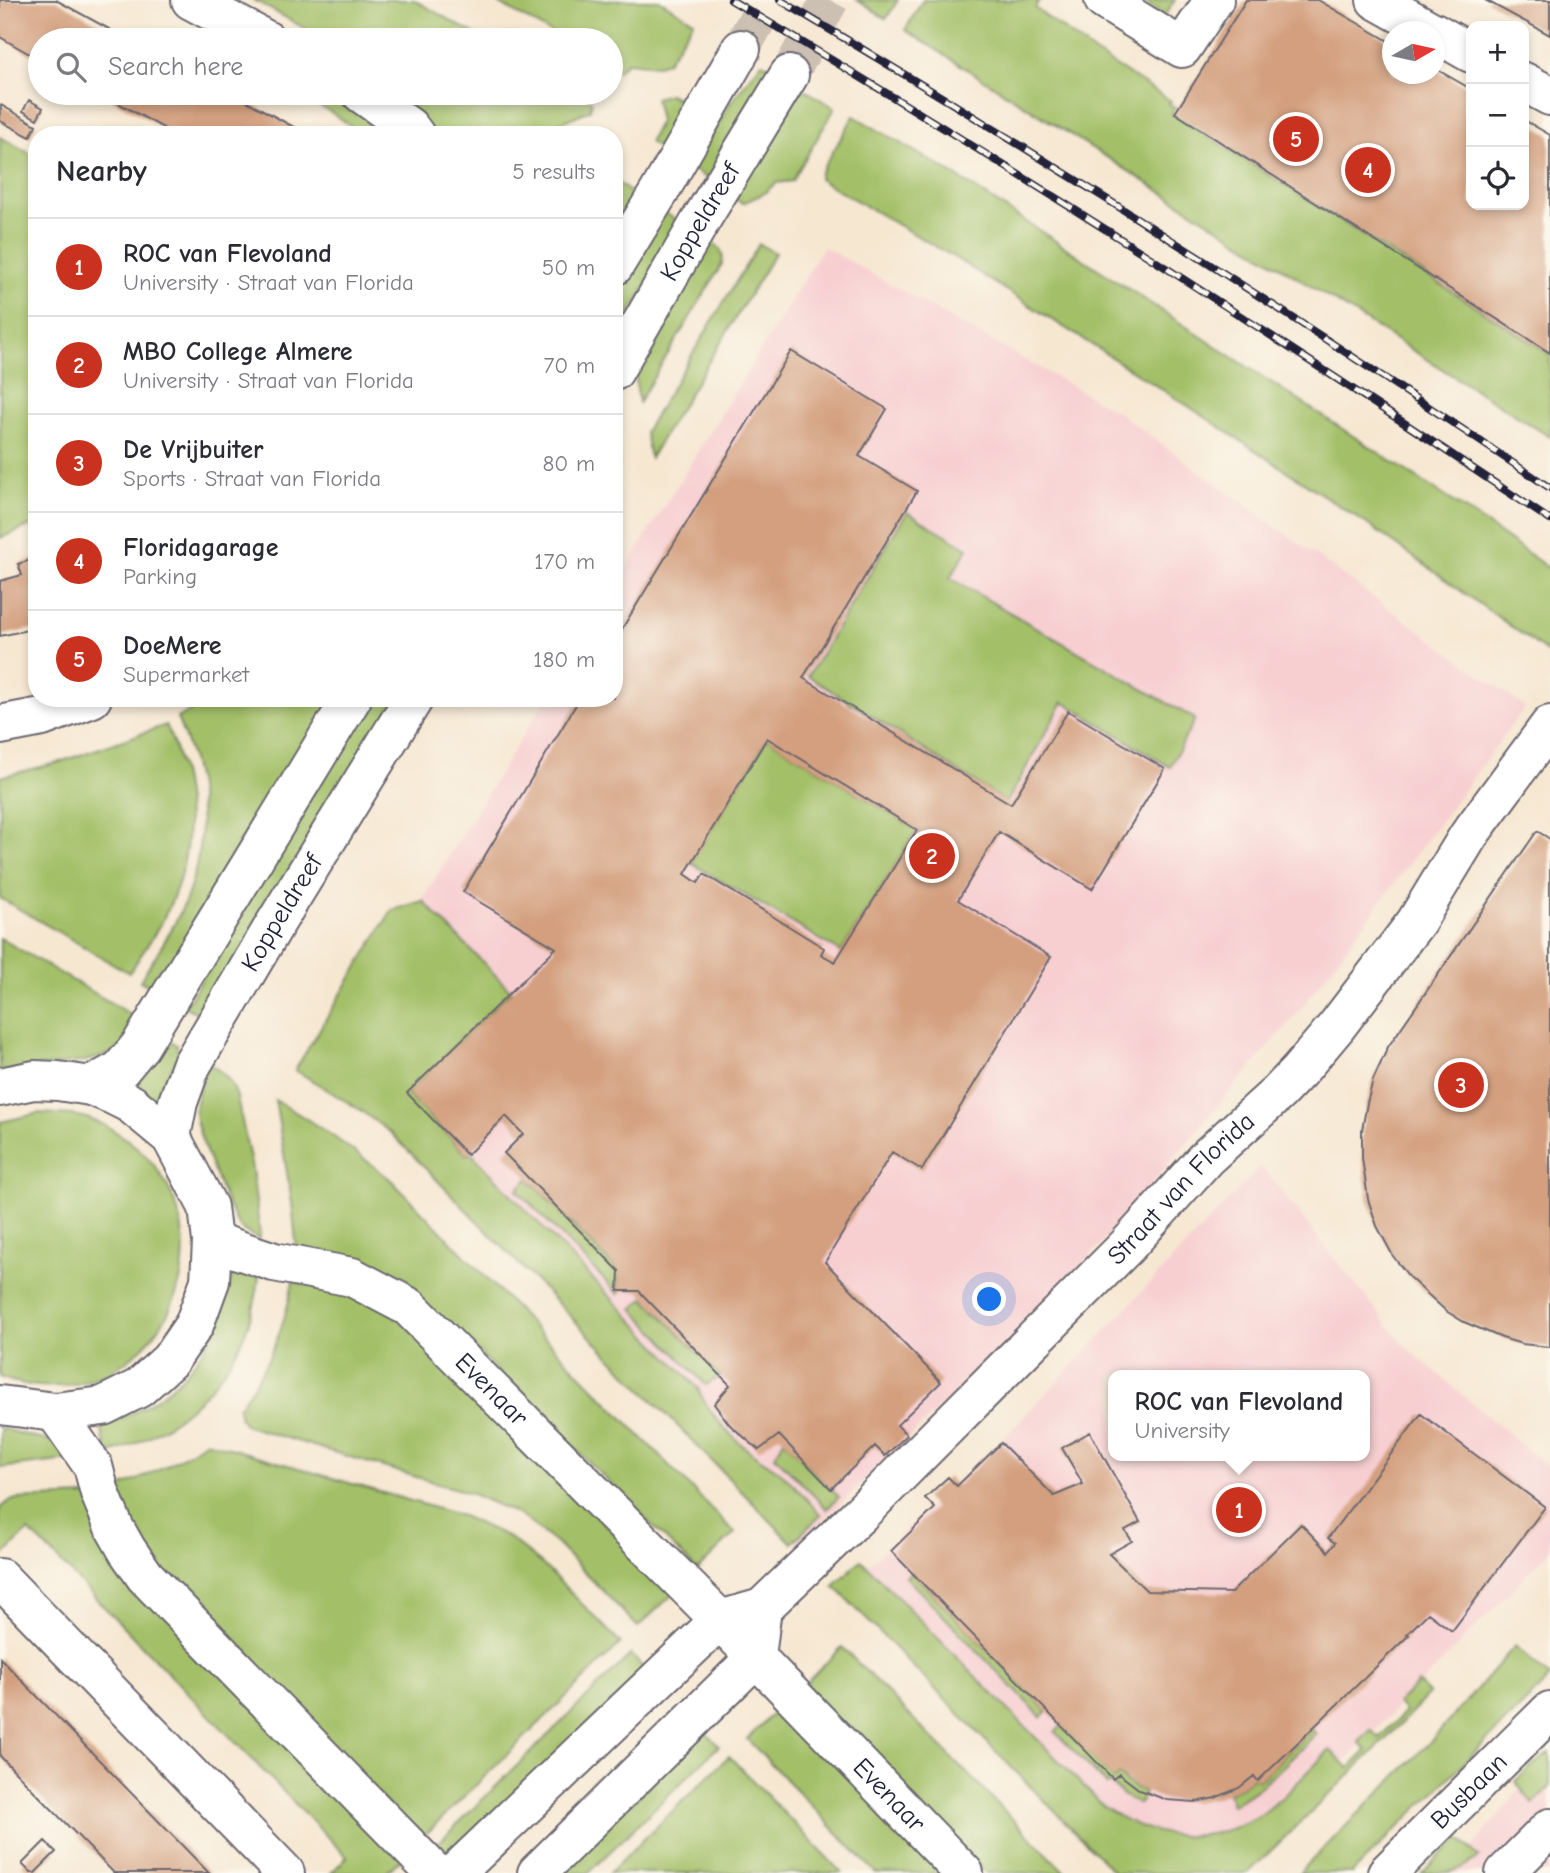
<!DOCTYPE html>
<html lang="en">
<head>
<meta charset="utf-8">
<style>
  :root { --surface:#fff; --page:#f2f2f3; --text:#2b2b33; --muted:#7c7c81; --line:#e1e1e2; --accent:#c8321e }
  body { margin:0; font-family:"Comic Neue",sans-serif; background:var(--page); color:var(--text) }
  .controls { position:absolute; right:21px; top:21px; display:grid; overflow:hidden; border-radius:14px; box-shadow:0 4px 10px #0003 }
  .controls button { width:63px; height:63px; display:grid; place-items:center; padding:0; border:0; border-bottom:2px solid var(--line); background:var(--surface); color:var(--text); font:35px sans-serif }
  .compass { position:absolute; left:1382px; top:21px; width:63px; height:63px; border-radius:50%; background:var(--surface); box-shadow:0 4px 10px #0003; rotate:81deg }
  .you { position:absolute; left:990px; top:1300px; width:24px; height:24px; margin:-18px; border:5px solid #fff; border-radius:50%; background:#1a73e8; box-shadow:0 0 0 10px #1a73e833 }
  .badge { display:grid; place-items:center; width:46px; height:46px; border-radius:50%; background:var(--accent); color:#fff; font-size:23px; font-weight:700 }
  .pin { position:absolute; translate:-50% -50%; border:4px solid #fff; box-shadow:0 2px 7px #0006 }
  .popup { position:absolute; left:1108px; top:1370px; width:262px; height:91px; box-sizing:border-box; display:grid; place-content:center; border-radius:14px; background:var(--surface); filter:drop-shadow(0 2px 5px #0005); font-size:23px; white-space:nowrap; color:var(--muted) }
  .popup b { font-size:26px; color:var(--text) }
  .popup::after { content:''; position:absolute; left:50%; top:100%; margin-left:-14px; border:14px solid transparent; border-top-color:var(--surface) }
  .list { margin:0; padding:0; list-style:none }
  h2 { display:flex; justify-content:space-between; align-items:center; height:91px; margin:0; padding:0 28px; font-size:30px }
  h2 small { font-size:23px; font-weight:400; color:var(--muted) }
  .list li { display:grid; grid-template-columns:46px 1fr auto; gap:21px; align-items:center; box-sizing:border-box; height:98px; padding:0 28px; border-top:2px solid var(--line) }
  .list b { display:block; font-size:26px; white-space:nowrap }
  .list p { margin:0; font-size:23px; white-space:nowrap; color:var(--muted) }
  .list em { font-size:23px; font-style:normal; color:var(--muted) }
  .icon { flex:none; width:38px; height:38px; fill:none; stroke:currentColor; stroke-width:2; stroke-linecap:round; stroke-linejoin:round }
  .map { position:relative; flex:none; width:1550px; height:1873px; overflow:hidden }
  .search { position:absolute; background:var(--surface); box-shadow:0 4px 10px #0003; left:28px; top:28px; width:595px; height:77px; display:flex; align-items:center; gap:18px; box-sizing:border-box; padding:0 24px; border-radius:38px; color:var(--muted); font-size:26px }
  .panel { position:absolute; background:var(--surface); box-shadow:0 4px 10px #0003; left:28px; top:126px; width:595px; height:581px; border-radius:28px }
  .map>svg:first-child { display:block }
  .built { fill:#f7cfd1; fill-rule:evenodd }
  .green { fill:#a3c067; stroke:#627151; stroke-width:2 }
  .building { fill:#d39f7e; fill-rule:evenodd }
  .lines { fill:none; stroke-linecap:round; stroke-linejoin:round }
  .major-tunnel { stroke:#ccc0b3; stroke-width:38; stroke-dasharray:38 19; stroke-linecap:butt }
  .minor-casing { stroke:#6c6770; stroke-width:42 }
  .major-casing { stroke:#6c6770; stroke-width:42 }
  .minor { stroke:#fff; stroke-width:38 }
  .major { stroke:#fff; stroke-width:38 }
  .rail-casing { stroke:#22223b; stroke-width:8 }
  .rail { stroke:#fbf7ec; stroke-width:5; stroke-dasharray:16; stroke-linecap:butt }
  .labels { text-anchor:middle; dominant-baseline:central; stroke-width:5; stroke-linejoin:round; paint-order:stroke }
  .street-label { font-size:26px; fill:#22223b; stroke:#fbf7ec }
</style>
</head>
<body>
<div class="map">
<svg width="1550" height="1873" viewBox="0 0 1550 1873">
  <rect width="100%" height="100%" fill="#fbf7ec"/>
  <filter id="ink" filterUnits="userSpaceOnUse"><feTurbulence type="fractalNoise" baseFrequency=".0143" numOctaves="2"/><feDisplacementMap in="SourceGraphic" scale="14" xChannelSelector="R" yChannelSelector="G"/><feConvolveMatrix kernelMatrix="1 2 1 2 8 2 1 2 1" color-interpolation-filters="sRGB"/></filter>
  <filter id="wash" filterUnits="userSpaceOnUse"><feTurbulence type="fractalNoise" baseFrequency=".00686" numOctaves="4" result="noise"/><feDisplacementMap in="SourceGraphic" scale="28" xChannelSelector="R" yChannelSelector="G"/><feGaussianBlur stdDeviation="1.57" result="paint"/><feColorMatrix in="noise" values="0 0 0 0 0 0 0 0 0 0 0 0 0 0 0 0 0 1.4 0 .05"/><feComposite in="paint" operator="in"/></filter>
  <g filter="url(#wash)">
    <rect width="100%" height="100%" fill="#f6e7d1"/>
    <path class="built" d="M824,247l292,164 409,296 -221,298 -242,284 -263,255 -471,-491 218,-355h68v-110z
      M1261,1166l143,179 146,124v82l-314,322h-111l-284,-282 159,-149zM1113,1375h252v81h-252z
      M1550,1753v120h-99z"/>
    <path class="green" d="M254,0h160l71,40h-169l-3,-7z
      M493,0h166l35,21 -27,41 -9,3 -31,-3 -9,9 -7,-5v-26h-47z
      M857,0h41l-12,19z
      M923,0h116l-4,8 60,45 76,48 -2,3 6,4 -4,5 379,241v83l-645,-407z
      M1141,0h34l-10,15z
      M762,62l9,5 -25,55 -35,59 -20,-13 40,-66z
      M802,88l33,20 -43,73 -16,2 -13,11 -20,9 -11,-5z
      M296,93h32l27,15 36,27h-28l-26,-19z
      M388,93h189l15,8 -2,9 -58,25h-97l-20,-21z
      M669,94l26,14 -27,46 -19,-12 11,-21 -5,-23z
      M854,116l96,56 516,338 84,59v85l-180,-128 -182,-120 -231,-147 -138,-80 1,-6z
      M0,137l37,20v366l-37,15z
      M614,180l24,18 -24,45z
      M664,212l20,13 -70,114v-45z
      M709,240c10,6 16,12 13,24l-83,138 -3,-18 -1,-19z
      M759,244l16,9 -125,205 -5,-26z
      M907,512l61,36 -18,30 245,141 -25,48 -107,-65 -56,100 -199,-126z
      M214,698h124l-178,294 -20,-11c14,-23 30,-46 41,-70 29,-64 24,-130 -4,-193z
      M369,698h27l-195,317 -16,-8z
      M166,725c29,67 31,132 -5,198 -10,17 -21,34 -32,50l-129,-75v-121l57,-14z
      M767,738l150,92 -76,122 -150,-89z
      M423,901l88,90 -104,103 60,61 3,-3 229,237 -1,1c14,27 33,48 58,66 9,6 19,11 27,19 15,12 25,27 38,40l-29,28 -401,-410 -31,-23 -65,-40 97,-160z
      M0,938l142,83c-5,7 -10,16 -16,22 -30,27 -88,19 -126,29z
      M166,1041h4l7,4 1,12 -24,41 -20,-12 25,-41z
      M206,1062c17,10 25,16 31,35l15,72 8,67 -2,3c-6,-4 -13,-6 -18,-12 -11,-14 -46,-100 -45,-117 1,-14 8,-34 11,-48z
      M275,1100c42,24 77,48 115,79l345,354 -38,37 -252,-251 -148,-67 -5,-49z
      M40,1113c12,1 26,1 38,3 21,4 40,16 56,29 20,16 33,36 42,60 37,109 -68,214 -176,172v-255z
      M528,1179l90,92v20l2,1 -2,2 -101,-104z
      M232,1274l27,3c-9,86 -71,152 -152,177l-6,-27c77,-29 113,-73 131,-153z
      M293,1281l91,22 290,290 -36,34 -82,-84 -36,-28 -50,-22 -224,-67 -6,-9 -2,-9c30,-42 46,-76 55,-127z
      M644,1298l77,78 -15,9 -73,-76z
      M0,1428l51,14 9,5 10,13 -70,8z
      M784,1440l55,57 -12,12 -52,-53z
      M206,1441l256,75 45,20 35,28 79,79 -200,196 -270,-278 -35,-72c32,-13 61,-27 90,-48z
      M87,1496l316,361 -17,16h-55l16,-16 -307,-316 -12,-10 -26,26 -2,-2v-47l6,-5 10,-4z
      M861,1560l243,247c40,27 83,37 129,21 10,-4 20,-8 29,-14 25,-18 46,-43 68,-64l19,18 18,-18 -8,-8 12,-12 8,8 26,-26 -8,-9 21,-20 11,11 -44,46 -137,133h-133l-281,-287z
      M911,1572l136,139 -6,6 -135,-140z
      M1515,1646l35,31 -5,6 -193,190h-53l132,-132z
      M842,1647l224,226h-80l-168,-170 -12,-20z
      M631,1654l14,16 -195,188 -19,-8z
      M783,1703l165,170h-72l-129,-134z
      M1062,1726l52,53 5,-5 7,8 18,11 -5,11 -16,-9 -13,-12 -3,2 -52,-53z
      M1312,1729l4,5c-26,25 -51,54 -84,71l-4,-12 12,-5 14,-11 5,4z
      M704,1731l15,15 -131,127h-29z
      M1550,1753v34l-17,17 -18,-23 19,-17z
      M729,1756l113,117h-233z
      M1459,1838l20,19c-22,16 -28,16 -57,16z"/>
    <g id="blocks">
      <path class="building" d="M0,0h56l73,40h-89v20l-40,-23z
        M1246,0h72l74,43v31h42v-6l37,21v116h53v-85l26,15v218l-375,-240z
        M1485,0h65v35z
        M100,93h132l76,42h-132z
        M29,100l14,8 -6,11 -14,-8z
        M1,105l35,20 -6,12 -30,-16z
        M791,351l96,58 -28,47 58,35 -114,187 208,126 57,-93 97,58 -73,120 -93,-57 -41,68 93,57 -129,213 -30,-18 -67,110 116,120 -44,43 10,10 -22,21 -10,-10 -44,43 -52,-54 -20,15 -29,-25 -16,-21 16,-19 -91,-94h-21l1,-20 -115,-118 19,-19 -17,-18 -39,39 -60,-62 149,-145 -93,-56 117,-194h34v-56zM767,738l150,92 -82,132 -14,-8 3,-6 -120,-74 -6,9 -13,-9z
        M37,558v70l-37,8v-55l22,-6 -4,-11z
        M1537,831l13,8v508l-28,-3 -20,-6 -38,-16 -18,-11 -36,-33 -17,-22 -16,-30 -9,-27 -6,-41v-28l5,-27 6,-23 15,-33z
        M1421,1414l124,93 -93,124 -24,-18 -21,21 2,1 -151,146 -4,-5 -15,12 -24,10 -20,4 -28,-2 -27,-10 -21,-16 -6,5 -222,-228 44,-43 -10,-10 23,-21 9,9 44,-43 53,53 29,-12 -21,-36 28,-16 50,90 -15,8 7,11 -23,13 38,37 84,2 70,-69 27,28 7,-9 -7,-5z
        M0,1658l209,215h-95l-114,-117z
        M45,1841l11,11 -21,21h-4l-9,-9z"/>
    </g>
  </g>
  <g filter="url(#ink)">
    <use href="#blocks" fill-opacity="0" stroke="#6c6770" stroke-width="2"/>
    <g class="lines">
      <path class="major-tunnel" d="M741,49l27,-49
        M789,75l41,-75"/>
      <g class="minor-casing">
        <g id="minor">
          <path d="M191,0l75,40"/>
          <path d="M1104,0l78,48 32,-48"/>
          <path d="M1376,0l57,32"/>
          <path d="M1434,32l37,21"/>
          <path d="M1524,82l26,14"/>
          <path d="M361,93l48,34 6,8"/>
          <path d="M0,725l42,-8 50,-19"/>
          <path d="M0,1578l285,295"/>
          <path id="s1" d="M762,1608l99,-95 265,-266 80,-89 73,-66 20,-21 37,-44 80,-105 53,-87 81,-110"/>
          <path d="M455,1873l265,-253 42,-12 -6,49 -219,216"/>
          <path id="s2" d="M1387,1873l163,-162"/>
          <path d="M1505,1873l45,-45"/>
        </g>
      </g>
      <g class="major-casing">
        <g id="major">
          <path d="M614,266l44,-72 83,-145"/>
          <path id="s3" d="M614,371l87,-151 88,-145"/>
          <path d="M91,1086l29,-16 20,-24 212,-348"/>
          <path d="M0,1087l34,-7 24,1 33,5 20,8 20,10 40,33 37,70 4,34 -2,40 -16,44 -24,35 -31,28 -36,18 -48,6 -55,-7"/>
          <path id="s4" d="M171,1137l7,-35 13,-36 84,-142 139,-226"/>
          <path id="s5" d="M212,1241l62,21 78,15 57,30 311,313 244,253"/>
          <path d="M55,1412l38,54 7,27 14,34 13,23 18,26 290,297"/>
        </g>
      </g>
      <use href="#minor" class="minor"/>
      <use href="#major" class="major"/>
      <g class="rail-casing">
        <path id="rail" d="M731,0c279,164 550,340 819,520
          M780,0c262,155 518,318 770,488"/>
      </g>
      <use href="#rail" class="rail"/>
    </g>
  </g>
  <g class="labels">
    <g class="street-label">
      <text stroke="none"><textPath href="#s3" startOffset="172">Koppeldreef</textPath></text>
      <text stroke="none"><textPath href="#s4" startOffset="252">Koppeldreef</textPath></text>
      <text stroke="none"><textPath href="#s1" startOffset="593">Straat van Florida</textPath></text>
      <text stroke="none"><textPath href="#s5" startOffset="326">Evenaar</textPath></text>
      <text stroke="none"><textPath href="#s2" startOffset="116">Busbaan</textPath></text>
      <text stroke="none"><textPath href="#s5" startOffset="894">Evenaar</textPath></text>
    </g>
  </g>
</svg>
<div class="controls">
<button>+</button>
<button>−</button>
<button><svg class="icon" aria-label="locate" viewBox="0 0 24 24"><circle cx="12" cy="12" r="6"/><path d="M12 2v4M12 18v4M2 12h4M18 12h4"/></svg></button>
</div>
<svg class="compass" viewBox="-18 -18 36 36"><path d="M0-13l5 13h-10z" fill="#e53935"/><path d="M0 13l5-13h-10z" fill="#7c7c81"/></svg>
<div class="you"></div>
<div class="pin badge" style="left:1239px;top:1510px">1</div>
<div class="popup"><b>ROC van Flevoland</b>University</div>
<div class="pin badge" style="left:932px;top:856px">2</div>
<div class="pin badge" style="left:1461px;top:1085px">3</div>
<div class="pin badge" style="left:1368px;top:170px">4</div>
<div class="pin badge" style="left:1296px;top:139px">5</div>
<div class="search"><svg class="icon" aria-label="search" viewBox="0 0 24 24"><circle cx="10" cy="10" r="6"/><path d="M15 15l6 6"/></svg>Search here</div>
<section class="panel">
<h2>Nearby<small>5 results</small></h2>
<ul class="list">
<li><span class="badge">1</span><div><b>ROC van Flevoland</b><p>University · Straat van Florida</p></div><em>50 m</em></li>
<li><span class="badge">2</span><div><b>MBO College Almere</b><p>University · Straat van Florida</p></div><em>70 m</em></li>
<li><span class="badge">3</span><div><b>De Vrijbuiter</b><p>Sports · Straat van Florida</p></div><em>80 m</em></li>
<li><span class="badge">4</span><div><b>Floridagarage</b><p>Parking</p></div><em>170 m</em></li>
<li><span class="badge">5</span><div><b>DoeMere</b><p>Supermarket</p></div><em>180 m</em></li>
</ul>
</section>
</div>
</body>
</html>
